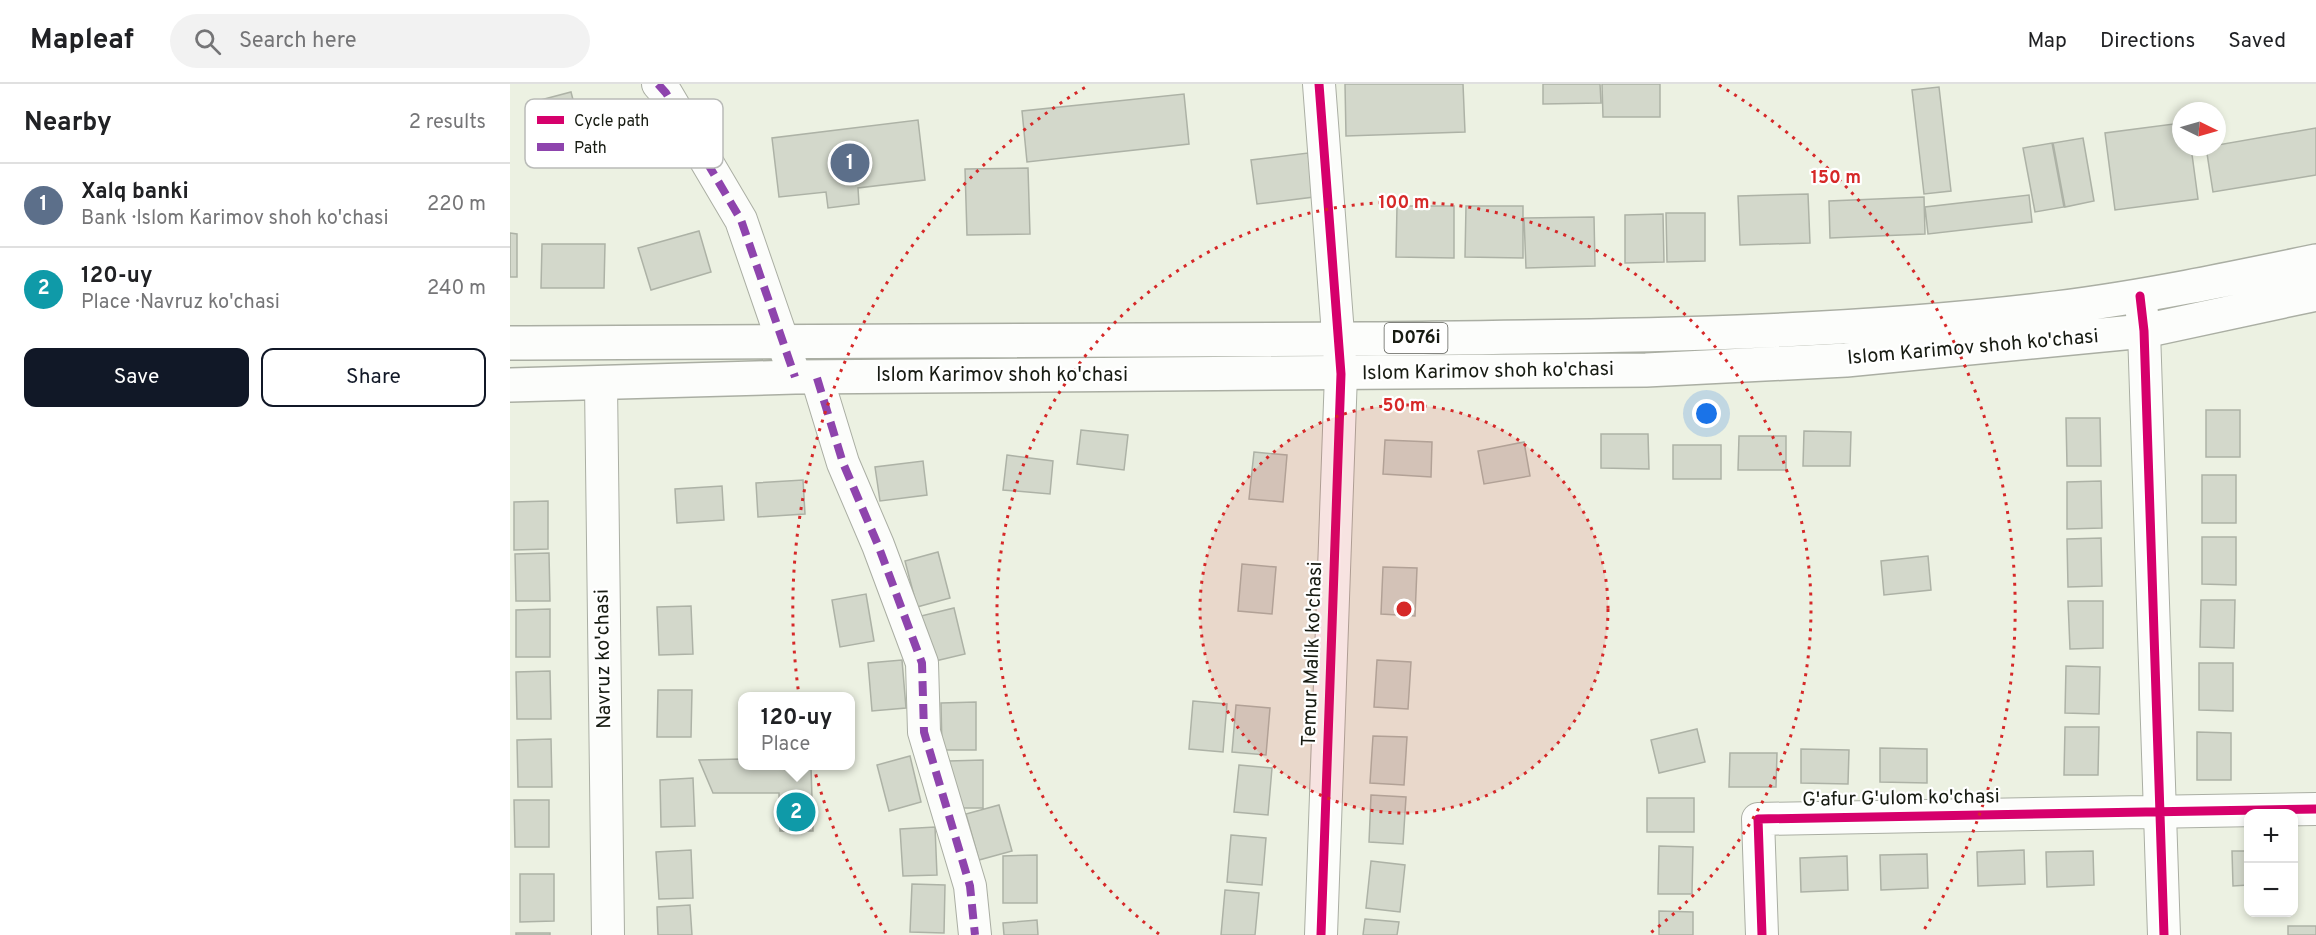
<!DOCTYPE html>
<html lang="en">
<head>
<meta charset="utf-8">
<style>
  :root { --surface:#fff; --page:#f2f2f2; --text:#202124; --muted:#757577; --line:#e0e0e0; --accent:#111827 }
  body { margin:0; font-family:Overpass,sans-serif; background:var(--page); color:var(--text) }
  .controls { position:absolute; right:18px; bottom:18px; display:grid; overflow:hidden; border-radius:12px; box-shadow:0 3px 9px #0003 }
  .controls button { width:54px; height:54px; display:grid; place-items:center; padding:0; border:0; border-bottom:2px solid var(--line); background:var(--surface); color:var(--text); font:30px sans-serif }
  .compass { position:absolute; left:1662px; top:18px; width:54px; height:54px; border-radius:50%; background:var(--surface); box-shadow:0 3px 9px #0003; rotate:95deg }
  .you { position:absolute; left:1197px; top:330px; width:21px; height:21px; margin:-15px; border:4px solid #fff; border-radius:50%; background:#1a73e8; box-shadow:0 0 0 9px #1a73e833 }
  .badge { display:grid; place-items:center; width:39px; height:39px; border-radius:50%; background:var(--accent); color:#fff; font-size:20px; font-weight:700 }
  .pin { position:absolute; translate:-50% -50%; border:3px solid #fff; box-shadow:0 2px 6px #0006 }
  .popup { position:absolute; left:228px; top:608px; width:117px; height:78px; box-sizing:border-box; display:grid; place-content:center; border-radius:12px; background:var(--surface); filter:drop-shadow(0 2px 4px #0005); font-size:20px; white-space:nowrap; color:var(--muted) }
  .popup b { font-size:22px; color:var(--text) }
  .popup::after { content:''; position:absolute; left:50%; top:100%; margin-left:-12px; border:12px solid transparent; border-top-color:var(--surface) }
  .list { margin:0; padding:0; list-style:none }
  h2 { display:flex; justify-content:space-between; align-items:center; height:78px; margin:0; padding:0 24px; font-size:26px }
  h2 small { font-size:20px; font-weight:400; color:var(--muted) }
  .list li { display:grid; grid-template-columns:39px 1fr auto; gap:18px; align-items:center; box-sizing:border-box; height:84px; padding:0 24px; border-top:2px solid var(--line) }
  .list b { display:block; font-size:22px; white-space:nowrap }
  .list p { margin:0; font-size:20px; white-space:nowrap; color:var(--muted) }
  .list em { font-size:20px; font-style:normal; color:var(--muted) }
  .actions { display:flex; gap:12px; padding:18px 24px }
  .actions a { flex:1; padding:14px 0; border:2px solid var(--accent); border-radius:12px; text-align:center; font-size:21px; color:var(--accent) }
  .actions .main { background:var(--accent); color:#fff }
  .icon { flex:none; width:33px; height:33px; fill:none; stroke:currentColor; stroke-width:2; stroke-linecap:round; stroke-linejoin:round }
  .map { position:relative; flex:none; width:1806px; height:851px; overflow:hidden }
  header { display:flex; align-items:center; gap:36px; box-sizing:border-box; height:84px; padding:0 30px; background:var(--surface); border-bottom:2px solid var(--line) }
  header strong { font-size:28px }
  nav { display:flex; gap:33px; margin-inline-start:auto; font-size:21px }
  .search { width:420px; height:54px; background:var(--page); display:flex; align-items:center; gap:15px; box-sizing:border-box; padding:0 21px; border-radius:33px; color:var(--muted); font-size:22px }
  main { display:flex }
  aside { flex:1; background:var(--surface) }
  .map>svg:first-child { display:block }
  .building { fill:#d3d8cb; stroke:#adb2a6; stroke-width:1.5 }
  .lines { fill:none; stroke-linecap:round; stroke-linejoin:round }
  .minor-casing { stroke:#aaaea3; stroke-width:34 }
  .major-casing { stroke:#aaaea3; stroke-width:36 }
  .minor { stroke:#fcfdfb; stroke-width:32 }
  .major { stroke:#fcfdfb; stroke-width:33 }
  .quiet { stroke:#8e44ad; stroke-width:8; stroke-dasharray:15 8; stroke-linecap:butt }
  .cycleway-casing { stroke:#fff; stroke-width:13 }
  .cycleway { stroke:#d6006c; stroke-width:9 }
  .ring { fill:none; stroke:#d62828; stroke-width:3; stroke-dasharray:3 6 }
  .labels { text-anchor:middle; dominant-baseline:central; stroke-width:4.5; stroke-linejoin:round; paint-order:stroke }
  .shield { fill:#fff; stroke:#5d5f59; stroke-width:1.5 }
  .shield-label { font-size:18px; font-weight:bold; fill:#171b12 }
  .street-label { font-size:20px; fill:#171b12; stroke:#fff }
  .key { fill:#fff; stroke:#b9bbb8; stroke-width:1.5 }
  .key-label { font-size:16px; fill:#171b12 }
  .centre { fill:#d62828; stroke:#fff; stroke-width:3 }
  .ring-label { font-size:18px; text-anchor:middle; font-weight:bold; fill:#d62828; stroke:#fff; stroke-width:4.5; stroke-linejoin:round; paint-order:stroke }
</style>
</head>
<body>
<header>
<strong>Mapleaf</strong>
<div class="search"><svg class="icon" aria-label="search" viewBox="0 0 24 24"><circle cx="10" cy="10" r="6"/><path d="M15 15l6 6"/></svg>Search here</div>
<nav><a>Map</a><a>Directions</a><a>Saved</a></nav>
</header>
<main>
<aside>
<h2>Nearby<small>2 results</small></h2>
<ul class="list">
<li><span class="badge" style="background:#5c6f8a">1</span><div><b>Xalq banki</b><p>Bank · Islom Karimov shoh ko'chasi</p></div><em>220 m</em></li>
<li><span class="badge" style="background:#0f9aa8">2</span><div><b>120-uy</b><p>Place · Navruz ko'chasi</p></div><em>240 m</em></li>
</ul>
<div class="actions"><a class="main">Save</a><a>Share</a></div>
</aside>
<div class="map">
<svg width="1806" height="851" viewBox="0 0 1806 851">
  <rect width="100%" height="100%" fill="#ecf1e2"/>
  <path class="building" d="M835,0h118l2,48 -119,4z
    M1033,0h57l1,19 -58,1z
    M1092,0h58v33h-57z
    M1429,3l12,104 -27,3 -12,-104z
    M61,8l16,62 -42,11 -16,-62z
    M674,10l5,50 -162,18 -5,-51z
    M408,36l7,60 -67,8 1,16 -31,4 -2,-16 -47,5 -7,-59z
    M1671,39v24h10l7,52 -83,11 -10,-77z
    M1806,44v47l-103,17 -7,-45z
    M1573,54l11,63 -29,6 -12,-64z
    M1542,59l12,64 -29,5 -12,-64z
    M798,69l6,44 -57,7 -6,-44z
    M518,84l2,66 -63,1 -2,-66z
    M1298,110l2,49 -70,2 -2,-49z
    M1519,111l3,27 -104,12 -3,-27z
    M1414,113l1,37 -95,4 -1,-37z
    M887,122h57v52l-58,-1z
    M956,122h57v52l-58,-1z
    M1156,129h39v48l-38,1z
    M1153,130l1,48 -39,1v-48z
    M1084,133l1,49 -69,2 -2,-50z
    M189,147l12,41 -60,18 -13,-42z
    M0,149l7,1v43h-7z
    M32,160h63l-1,44h-63z
    M1696,326h34v47h-34z
    M1556,334h34l1,48h-34z
    M571,346l47,5 -4,35 -47,-6z
    M1294,347l47,1 -1,34h-47z
    M1091,350h47l1,35 -48,-1z
    M1229,352h47v34h-48z
    M875,356l47,2 -1,35 -48,-3z
    M1014,358l6,34 -46,8 -6,-33z
    M1163,361h48v34h-48z
    M744,368l33,3 -4,47 -34,-3z
    M497,371l46,6 -3,33 -47,-4z
    M413,377l4,34 -47,6 -5,-34z
    M1692,391h34v48h-34z
    M293,396l2,34 -47,3 -2,-34z
    M1591,397l1,47 -35,1v-47z
    M212,402l2,34 -47,3 -2,-34z
    M38,417v48l-34,1v-48z
    M1692,453h34v48l-34,-1z
    M1591,454l1,48 -34,1 -1,-48z
    M428,468l12,46 -33,9 -12,-46z
    M39,469l1,48h-34l-1,-47z
    M1418,472l3,34 -47,5 -3,-34z
    M732,480l34,3 -4,47 -34,-3z
    M873,483l34,1 -2,48 -34,-2z
    M356,510l8,47 -34,6 -8,-47z
    M1691,516h34l-1,48 -34,-1z
    M1558,517h35v47l-33,1z
    M181,522l2,48 -34,1 -2,-48z
    M444,524l11,46 -34,8 -10,-46z
    M40,525v48h-34v-47z
    M392,576l4,48 -34,3 -4,-48z
    M867,576l34,2 -3,47 -34,-2z
    M1689,579h34v48l-34,-1z
    M1556,582l34,1 -1,47 -34,-1z
    M40,587l1,48h-34l-1,-47z
    M148,606h34l-1,47h-34z
    M683,617l34,3 -4,48 -34,-3z
    M466,618v48h-34l-1,-47z
    M726,621l34,3 -4,47 -34,-3z
    M1555,643h34l-1,48h-34z
    M1187,645l8,33 -46,11 -8,-33z
    M1687,648l34,1v47h-34z
    M863,652l34,1 -3,48 -34,-2z
    M41,655l1,48h-34l-1,-47z
    M1370,664l47,1v34l-47,-1z
    M1291,665l48,1 -1,34 -47,-1z
    M1220,669h47l-1,34h-47z
    M400,672l11,46 -32,9 -12,-46z
    M232,675v7h69l2,65h-33l-1,-38h-66l-14,-33z
    M473,676v48h-34v-47z
    M729,681l33,3 -4,47 -34,-3z
    M183,694l2,48 -34,1 -1,-47z
    M861,711l35,2 -3,47 -34,-2z
    M1137,714h47v34h-47z
    M4,716h35v47h-34z
    M489,721l13,46 -33,9 -13,-46z
    M425,743l2,48 -34,1 -3,-47z
    M721,751l35,3 -4,47 -35,-3z
    M1149,762l34,1 -1,47h-34z
    M181,766l2,48 -34,1 -3,-47z
    M1514,766l1,34 -47,2 -1,-34z
    M1583,767l1,34 -47,2 -1,-35z
    M1722,767h16v34l-15,1z
    M1417,770l1,34 -47,2 -1,-35z
    M527,771v48h-34v-47z
    M1337,772l1,34 -47,2 -1,-34z
    M861,777l34,4 -5,47 -34,-4z
    M10,790h34v47l-34,1z
    M402,800l33,1 -1,48 -34,-1z
    M715,806l34,3 -4,42h-34z
    M180,821l2,30h-34l-1,-28z
    M1149,827l34,1v23h-34z
    M855,835l34,3 -2,13h-34z
    M527,836l1,15h-34l-1,-12z
    M1778,842h28v9h-28z
    M6,849h34v2h-34z"/>
  <g class="lines">
    <g class="minor-casing">
      <path id="minor" d="M148,0l8,9 75,127 54,157
        M809,0l22,290 -20,561
        M1630,212l4,35 20,604
        M307,294l26,85 35,82 44,118 2,69 46,154 5,49
        M91,300l7,551
        M1252,851l-4,-116 558,-10"/>
    </g>
    <g class="major-casing">
      <path id="major" d="M0,259c285,-2 570,-1 856,-4 230,-3 461,-3 690,-31 88,-11 174,-29 260,-47
        M0,301l285,-8 851,-7 200,-10 298,-29 172,-37"/>
    </g>
    <use href="#minor" class="minor"/>
    <use href="#major" class="major"/>
    <path class="quiet" d="M148,0l8,9 75,127 54,157
      M307,294l26,85 35,82 44,118 2,69 46,154 5,49"/>
    <g class="cycleway-casing">
      <path id="cycleway" d="M809,0l22,290 -20,561
        M1630,212l4,35 20,604
        M1252,851l-4,-116 558,-10"/>
    </g>
    <use href="#cycleway" class="cycleway"/>
  </g>
  <circle cx="894" cy="525" r="204" fill="#d62828" fill-opacity=".12"/>
  <g class="ring">
    <circle cx="894" cy="525" r="204"/>
    <path d="M649 850A407 407 0 1 1 1139 850"/>
    <path d="M376 849A611 611 0 0 1 579 1M1209 1A611 611 0 0 1 1412 849"/>
  </g>
  <g class="labels">
    <rect class="shield" x="874.5" y="239" width="63" height="30" rx="4.5"/>
    <g class="shield-label">
      <text x="906" y="254">D076i</text>
    </g>
    <g class="street-label">
      <text transform="translate(1463 264) rotate(-5)">Islom Karimov shoh ko'chasi</text>
      <text transform="translate(978 288) rotate(-1)">Islom Karimov shoh ko'chasi</text>
      <text x="492" y="292">Islom Karimov shoh ko'chasi</text>
      <text transform="translate(803 570) rotate(-88)">Temur Malik ko'chasi</text>
      <text transform="translate(94 575) rotate(-91)">Navruz ko'chasi</text>
      <text transform="translate(1391 715) rotate(-1)">G'afur G'ulom ko'chasi</text>
    </g>
  </g>
  <rect x="15" y="15" width="198" height="69" rx="9" class="key"/>
  <rect x="27" y="32" width="27" height="8" fill="#d6006c"/>
  <rect x="27" y="59" width="27" height="8" fill="#8e44ad"/>
  <g class="key-label">
    <text x="64" y="42">Cycle path</text>
    <text x="64" y="69">Path</text>
  </g>
  <circle cx="894" cy="525" r="9" class="centre"/>
  <g class="ring-label">
    <text x="1326" y="99">150 m</text>
    <text x="894" y="124">100 m</text>
    <text x="894" y="327">50 m</text>
  </g>
</svg>
<div class="controls">
<button>+</button>
<button>−</button>
</div>
<svg class="compass" viewBox="-18 -18 36 36"><path d="M0-13l5 13h-10z" fill="#e53935"/><path d="M0 13l5-13h-10z" fill="#757577"/></svg>
<div class="you"></div>
<div class="pin badge" style="left:340px;top:79px;background:#5c6f8a">1</div>
<div class="pin badge" style="left:286px;top:728px;background:#0f9aa8">2</div>
<div class="popup"><b>120-uy</b>Place</div>
</div>
</main>
</body>
</html>
